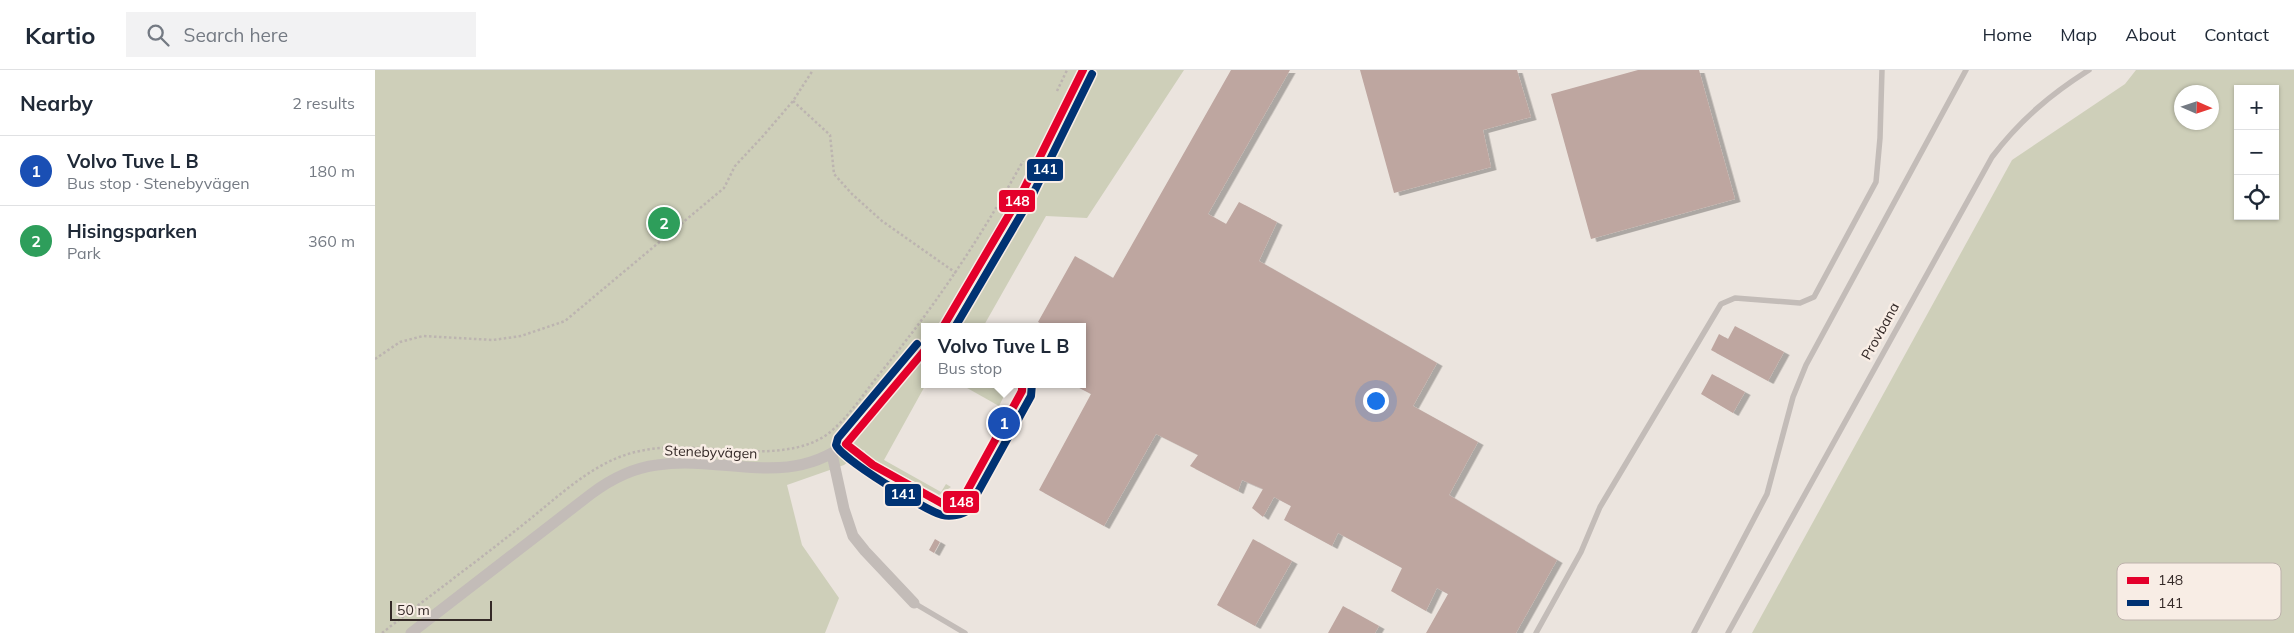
<!DOCTYPE html>
<html lang="en">
<head>
<meta charset="utf-8">
<style>
  :root { --surface:#fff; --page:#f2f2f3; --text:#1f2937; --muted:#747a83; --line:#e0e1e3; --accent:#746a67 }
  body { margin:0; font-family:Mulish,sans-serif; background:var(--page); color:var(--text) }
  .controls { position:absolute; right:15px; top:15px; display:grid; overflow:hidden; border-radius:0px; box-shadow:0 1px 4px #0004 }
  .controls button { width:45px; height:45px; display:grid; place-items:center; padding:0; border:0; border-bottom:1px solid var(--line); background:var(--surface); color:var(--text); font:25px sans-serif }
  .compass { position:absolute; left:1799px; top:15px; width:45px; height:45px; border-radius:50%; background:var(--surface); box-shadow:0 1px 4px #0004; rotate:93deg }
  .scale { position:absolute; left:15px; bottom:12px; width:102px; box-sizing:border-box; padding-left:5px; border:2px solid #342927; border-top:0; font-size:14px; line-height:18px; white-space:nowrap; color:#342927; -webkit-text-stroke:4px #f8ede5; paint-order:stroke }
  .you { position:absolute; left:1000px; top:330px; width:18px; height:18px; margin:-12px; border:4px solid #fff; border-radius:50%; background:#1a73e8; box-shadow:0 0 0 8px #1a73e833 }
  .badge { display:grid; place-items:center; width:32px; height:32px; border-radius:50%; background:var(--accent); color:#fff; font-size:16px; font-weight:700 }
  .pin { position:absolute; translate:-50% -50%; border:2px solid #fff; box-shadow:0 1px 5px #0006 }
  .popup { position:absolute; left:546px; top:253px; width:165px; height:65px; box-sizing:border-box; display:grid; place-content:center; border-radius:0px; background:var(--surface); filter:drop-shadow(0 1px 4px #0005); font-size:16px; white-space:nowrap; color:var(--muted) }
  .popup b { font-size:19px; color:var(--text) }
  .popup::after { content:''; position:absolute; left:50%; top:100%; margin-left:-10px; border:10px solid transparent; border-top-color:var(--surface) }
  .list { margin:0; padding:0; list-style:none }
  h2 { display:flex; justify-content:space-between; align-items:center; height:65px; margin:0; padding:0 20px; font-size:21px }
  h2 small { font-size:16px; font-weight:400; color:var(--muted) }
  .list li { display:grid; grid-template-columns:32px 1fr auto; gap:15px; align-items:center; box-sizing:border-box; height:70px; padding:0 20px; border-top:1px solid var(--line) }
  .list b { display:block; font-size:19px; white-space:nowrap }
  .list p { margin:0; font-size:16px; white-space:nowrap; color:var(--muted) }
  .list em { font-size:16px; font-style:normal; color:var(--muted) }
  .icon { flex:none; width:28px; height:28px; fill:none; stroke:currentColor; stroke-width:2; stroke-linecap:round; stroke-linejoin:round }
  .map { position:relative; flex:none; width:1919px; height:563px; overflow:hidden }
  header { display:flex; align-items:center; gap:30px; box-sizing:border-box; height:70px; padding:0 25px; background:var(--surface); border-bottom:1px solid var(--line) }
  header strong { font-size:24px }
  nav { display:flex; gap:28px; margin-inline-start:auto; font-size:18px }
  .search { width:350px; height:45px; background:var(--page); display:flex; align-items:center; gap:12px; box-sizing:border-box; padding:0 18px; border-radius:0px; color:var(--muted); font-size:19px }
  main { display:flex }
  aside { flex:1; background:var(--surface) }
  .map>svg:first-child { display:block }
  .green { fill:#cecfb9; fill-rule:evenodd }
  .building { fill:#bea6a0; filter:url(#shadow) }
  .lines { fill:none; stroke-linecap:round; stroke-linejoin:round }
  .path { stroke:#bcb4b0; stroke-width:2.5; stroke-dasharray:2.5 2.5; stroke-linecap:butt }
  .service { stroke:#c3bcb8; stroke-width:5.5 }
  .minor { stroke:#c3bcb8; stroke-width:11 }
  .bus-1-casing { stroke:#f8ede5; stroke-width:11 }
  .bus-2-casing { stroke:#f8ede5; stroke-width:11 }
  .bus-1 { stroke:#e4002b; stroke-width:8 }
  .bus-2 { stroke:#003273; stroke-width:8 }
  .labels { text-anchor:middle; dominant-baseline:central; stroke-width:5; stroke-linejoin:round; paint-order:stroke }
  .street-label { font-size:14px; fill:#342927; stroke:#f8ede5 }
  .key { fill:#f8ede5; stroke:#bdb2ac; stroke-width:1 }
  .key-label { font-size:14px; fill:#342927 }
  .line-badge { stroke:#f8ede5; stroke-width:2 }
  .badge-label { font-size:14px; text-anchor:middle; font-weight:bold; fill:#fff }
</style>
</head>
<body>
<header>
<strong>Kartio</strong>
<div class="search"><svg class="icon" aria-label="search" viewBox="0 0 24 24"><circle cx="10" cy="10" r="6"/><path d="M15 15l6 6"/></svg>Search here</div>
<nav><a>Home</a><a>Map</a><a>About</a><a>Contact</a></nav>
</header>
<main>
<aside>
<h2>Nearby<small>2 results</small></h2>
<ul class="list">
<li><span class="badge" style="background:#1a4fb4">1</span><div><b>Volvo Tuve L B</b><p>Bus stop · Stenebyvägen</p></div><em>180 m</em></li>
<li><span class="badge" style="background:#2e9e5b">2</span><div><b>Hisingsparken</b><p>Park</p></div><em>360 m</em></li>
</ul>
</aside>
<div class="map">
<svg width="1919" height="563" viewBox="0 0 1919 563">
  <defs>
    <filter id="shadow"><feDropShadow dx="5.5" dy="3" stdDeviation="0" flood-color="#0004"/></filter>
  </defs>
  <rect width="100%" height="100%" fill="#ebe4de"/>
  <path class="green" d="M0,0h809l-97,148 -41,-2 -63,111h-58l1,57 -42,76 57,32 5,-8 5,3 -12,8 -3,-2 -60,-31 -9,-6 -3,-6 -20,15 -57,20 15,60 37,53 -14,35h-450z
    M1761,0h158v563h-542l260,-473 113,-76zM1863,19h37v127h-37zM1806,22h30v30h-30z
    M585,314h33l13,8 -7,14z"/>
  <path class="building" d="M856,0h59l-82,144 18,10 13,-22 38,20 -18,39 178,102 -24,43 65,36 -29,53 108,65 -41,73h-90l22,-39 -11,-6 -11,23 -35,-20 11,-23 -64,-35 -6,13 -48,-26 7,-14 -17,-9 -11,20 -11,-9 11,-19 -21,-9 -4,11 -48,-25 8,-11 -42,-21 -52,92 -65,-36 52,-96 -19,-10h11v-57h-36l-9,-5 37,-66 38,22z
    M985,0h157l14,47 -48,13 8,37 -97,26z
    M1263,0h61l36,129 -144,40 -40,-145z
    M1360,256l49,26 -16,29 -57,-31 8,-16 9,5z
    M1337,304l33,18 -12,21 -32,-19z
    M560,469l5,3 -6,11 -5,-3z
    M878,469l39,22 -37,65 -38,-21z
    M968,536l36,20 -4,7h-47z"/>
  <g class="lines">
    <path class="path" d="M682,21l10,-21
      M418,31l37,34 4,39 18,20 30,27 74,52
      M0,289l25,-17 23,-6 70,4 28,-4 44,-15 159,-133 11,-22 28,-30 30,-35 20,-31
      M7,563c46,-36 93,-70 138,-106 31,-24 61,-54 97,-69 58,-24 118,2 177,-10 11,-2 25,-7 35,-15 21,-17 35,-40 52,-61 55,-67 100,-135 142,-211"/>
    <path class="service" d="M471,374l27,21 72,40 15,-1 62,-113v-7
      M539,533l51,30
      M1161,563l45,-81 19,-45 121,-203 14,-6 65,5 14,-6 62,-115 4,-44 2,-68
      M1319,563l73,-139 26,-97 13,-32 160,-295
      M1353,563l264,-476c28,-37 59,-63 97,-87"/>
    <path class="minor" d="M568,257l80,-136 60,-121
      M457,384l12,55 9,27 12,15 49,52
      M36,563l180,-139c20,-15 41,-26 66,-29 66,-10 129,24 189,-21l79,-94"/>
    <g class="bus-1-casing">
      <path id="bus-1" d="M568,257l80,-136 60,-121
        M471,374l27,21 72,40 15,-1 62,-113v-7
        M471,374l79,-94"/>
    </g>
    <g class="bus-2-casing">
      <path id="bus-2" d="M580,257l77,-131 60,-122
        M542,274l-79,94 -2,7c4,13 91,66 106,70 8,2 21,0 26,-5l63,-114 1,-12"/>
    </g>
    <use href="#bus-1" class="bus-1"/>
    <use href="#bus-2" class="bus-2"/>
  </g>
  <g class="labels">
    <g class="street-label">
      <text transform="translate(1505 261) rotate(-61)">Provbana</text>
      <text transform="translate(336 382) rotate(2)">Stenebyvägen</text>
    </g>
  </g>
  <rect x="1742" y="493" width="164" height="57" rx="8" class="key"/>
  <rect x="1752" y="507" width="22" height="7" fill="#e4002b"/>
  <rect x="1752" y="530" width="22" height="6" fill="#003273"/>
  <g class="key-label">
    <text x="1783" y="515">148</text>
    <text x="1783" y="538">141</text>
  </g>
  <g class="line-badge">
    <rect x="651" y="88" width="38" height="24" rx="5" fill="#003273"/>
    <rect x="623" y="119" width="38" height="24" rx="5" fill="#e4002b"/>
    <rect x="509" y="413" width="38" height="24" rx="5" fill="#003273"/>
    <rect x="567" y="420" width="38" height="24" rx="5" fill="#e4002b"/>
  </g>
  <g class="badge-label">
    <text x="670" y="104">141</text>
    <text x="642" y="136">148</text>
    <text x="528" y="429">141</text>
    <text x="586" y="437">148</text>
  </g>
</svg>
<div class="controls">
<button>+</button>
<button>−</button>
<button><svg class="icon" aria-label="locate" viewBox="0 0 24 24"><circle cx="12" cy="12" r="6"/><path d="M12 2v4M12 18v4M2 12h4M18 12h4"/></svg></button>
</div>
<svg class="compass" viewBox="-18 -18 36 36"><path d="M0-13l5 13h-10z" fill="#e53935"/><path d="M0 13l5-13h-10z" fill="#747a83"/></svg>
<div class="scale">50 m</div>
<div class="you"></div>
<div class="pin badge" style="left:629px;top:353px;background:#1a4fb4">1</div>
<div class="popup"><b>Volvo Tuve L B</b>Bus stop</div>
<div class="pin badge" style="left:289px;top:153px;background:#2e9e5b">2</div>
</div>
</main>
</body>
</html>
